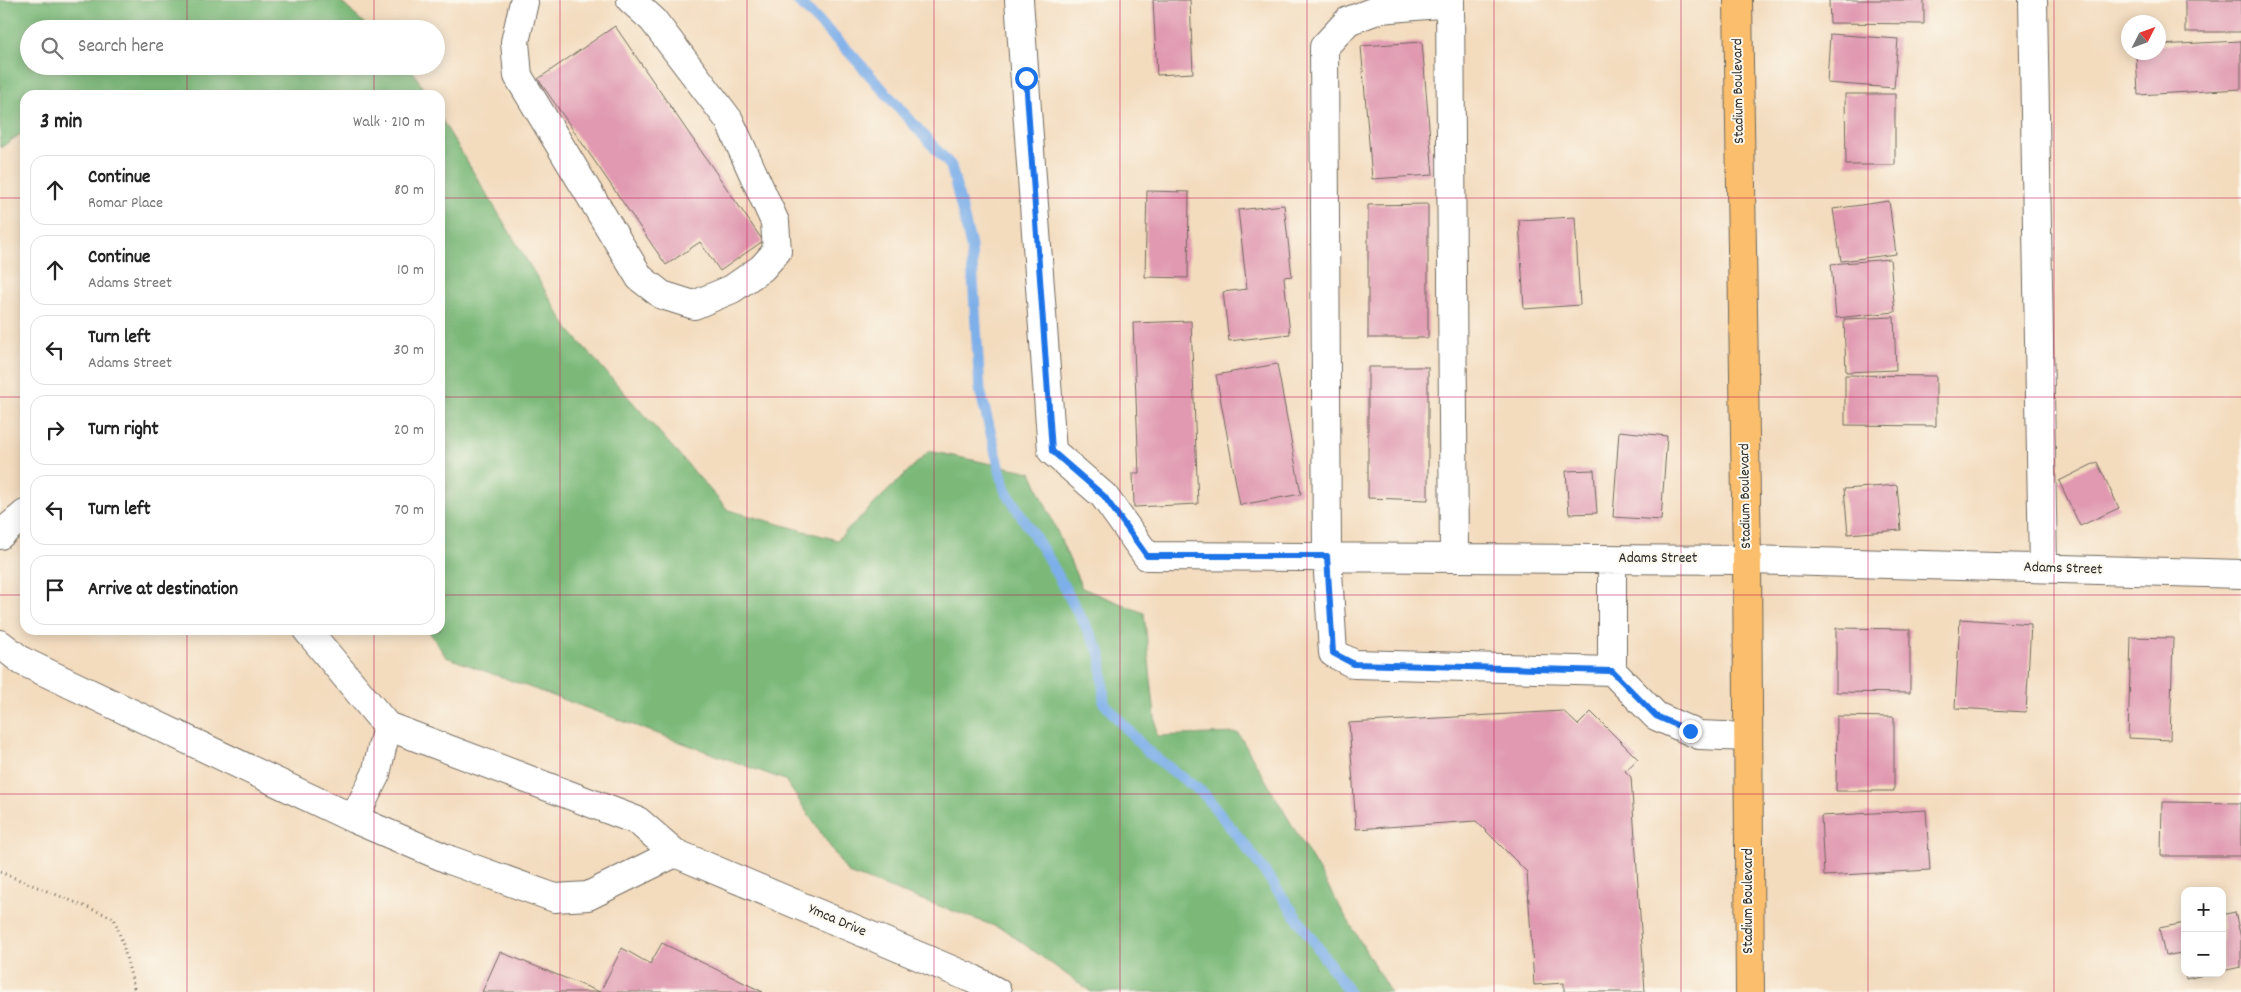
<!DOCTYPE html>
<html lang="en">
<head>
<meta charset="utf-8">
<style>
  :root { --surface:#fff; --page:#f2f2f2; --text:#222; --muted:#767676; --line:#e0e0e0 }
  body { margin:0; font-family:Dekko,sans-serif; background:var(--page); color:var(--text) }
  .controls { position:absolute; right:15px; bottom:15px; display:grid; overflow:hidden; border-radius:10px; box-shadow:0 2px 12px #0003 }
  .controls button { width:45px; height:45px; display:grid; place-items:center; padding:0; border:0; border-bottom:1px solid var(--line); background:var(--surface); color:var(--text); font:25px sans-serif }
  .compass { position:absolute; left:2121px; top:15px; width:45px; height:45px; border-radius:50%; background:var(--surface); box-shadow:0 2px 12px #0003; rotate:48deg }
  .stop { position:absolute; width:15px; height:15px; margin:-11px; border:4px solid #1a73e8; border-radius:50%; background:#fff }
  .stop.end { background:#1a73e8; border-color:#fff; box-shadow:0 1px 5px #0008 }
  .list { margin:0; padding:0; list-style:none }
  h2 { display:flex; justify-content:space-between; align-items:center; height:65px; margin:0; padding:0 20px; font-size:21px }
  h2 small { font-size:16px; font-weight:400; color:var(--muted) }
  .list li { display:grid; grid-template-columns:32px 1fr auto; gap:15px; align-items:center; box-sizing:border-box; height:70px; margin:0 10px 10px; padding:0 10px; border:1px solid var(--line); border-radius:15px }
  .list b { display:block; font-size:19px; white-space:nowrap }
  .list p { margin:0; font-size:16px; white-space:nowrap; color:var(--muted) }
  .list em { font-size:16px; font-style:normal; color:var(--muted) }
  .icon { flex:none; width:28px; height:28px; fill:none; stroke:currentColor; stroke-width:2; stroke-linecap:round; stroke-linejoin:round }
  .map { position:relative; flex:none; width:2241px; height:992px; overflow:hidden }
  .search { position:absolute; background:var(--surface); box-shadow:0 2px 12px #0003; left:20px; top:20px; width:425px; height:55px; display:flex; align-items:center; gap:12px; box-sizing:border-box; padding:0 18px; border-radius:28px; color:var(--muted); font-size:19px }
  .panel { position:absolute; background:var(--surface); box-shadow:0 2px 12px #0003; left:20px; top:90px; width:425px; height:545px; border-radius:15px }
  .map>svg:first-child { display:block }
  .forest { fill:#7cb979; stroke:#547252 }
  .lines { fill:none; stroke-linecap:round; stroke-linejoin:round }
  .stream { stroke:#7dafe9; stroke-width:11 }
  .building { fill:#e099b1 }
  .minor-casing { stroke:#71695e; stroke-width:30 }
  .major-casing { stroke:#71695e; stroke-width:30 }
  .path { stroke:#71695e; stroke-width:3; stroke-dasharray:1 4; stroke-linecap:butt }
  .minor { stroke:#fff; stroke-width:28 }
  .major { stroke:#fabe6d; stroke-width:28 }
  .route { stroke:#1a73e8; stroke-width:6 }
  .grid { fill:none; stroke:#c2185b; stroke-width:1; stroke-opacity:0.55 }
  .labels { text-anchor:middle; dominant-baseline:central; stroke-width:4; stroke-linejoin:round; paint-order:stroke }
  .street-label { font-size:15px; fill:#2b2b2b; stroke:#fbf7ec }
</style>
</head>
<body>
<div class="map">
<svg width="2241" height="992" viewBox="0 0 2241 992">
  <rect width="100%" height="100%" fill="#fbf7ec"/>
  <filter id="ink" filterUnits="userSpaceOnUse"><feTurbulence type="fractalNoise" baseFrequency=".02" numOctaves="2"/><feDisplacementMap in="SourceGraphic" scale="10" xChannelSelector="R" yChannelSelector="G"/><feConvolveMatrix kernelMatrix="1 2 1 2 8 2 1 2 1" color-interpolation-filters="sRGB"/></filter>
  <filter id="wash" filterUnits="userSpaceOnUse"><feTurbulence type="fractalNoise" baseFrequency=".0096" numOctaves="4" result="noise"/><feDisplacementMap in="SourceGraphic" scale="20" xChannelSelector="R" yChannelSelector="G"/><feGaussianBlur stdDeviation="1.12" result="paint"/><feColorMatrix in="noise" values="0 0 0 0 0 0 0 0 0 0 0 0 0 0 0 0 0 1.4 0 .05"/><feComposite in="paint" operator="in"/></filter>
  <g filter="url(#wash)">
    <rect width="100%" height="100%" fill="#f3dbbe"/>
    <path class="forest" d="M0,0h339l31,29h-341v37h381l17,29h-402v36l-25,17z
      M440,117l129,213 159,180 109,30 92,-89 102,21 51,116 62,25 13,123 81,-3 152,259h-299l-88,-63 -155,-56 -63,-93 -339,-123 -18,-27h12z"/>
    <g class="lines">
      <path class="stream" d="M797,0l53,53 101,113 20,80 9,144 25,100 42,66 54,98 3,49 43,48 57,43 51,64 94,134"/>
    </g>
    <g id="blocks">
      <path class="building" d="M1153,0h37l3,73 -36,2z
        M1829,0h95v24l-94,-1z
        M2185,0h56v32h-56z
        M615,26l148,215 -43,30 -20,-29 -34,23 -128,-186z
        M1830,34l68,5 -4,49 -67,-5z
        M2241,41v48l-103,6 -2,-43h22v-7z
        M1422,42l11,133 -61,4 -11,-133z
        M1845,94h50v71h-49z
        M1147,191l42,1 -1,86 -43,-1z
        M1889,201l7,53 -55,7 -8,-52z
        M1428,204v134h-60v-133z
        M1284,205l8,71 -8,1 6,57 -61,7 -6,-49 24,-3 -9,-79z
        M1575,217l5,88 -56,4 -5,-89z
        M1890,259l5,53 -59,6 -5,-54z
        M1894,317l2,53 -50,2 -2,-53z
        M1191,321l7,183 -64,3 -1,-34h6l-6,-150z
        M1277,364l24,130 -61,11 -24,-130z
        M1368,367h60v133l-60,-2z
        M1845,375l91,1v50l-91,-1z
        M1619,431l48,5 -6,84 -48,-3z
        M2097,462l22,46 -39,18 -21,-45z
        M1594,470l3,43 -28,1 -3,-43z
        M1897,485l4,45 -53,4 -4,-45z
        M1960,619l71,5 -5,88 -71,-4z
        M1836,628l74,1v64l-74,-1z
        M2131,637l42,1 -3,102 -42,-2z
        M1563,711l15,14 13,-13 47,47 -13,12 6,6 14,215h-81v-9l-30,2 -7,-113 -51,-51 -120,8 -7,-106z
        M1837,716l57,1v74h-58z
        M2162,802l79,1v53h-80z
        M1926,810l4,60 -106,6 -3,-60z
        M2235,912l6,26v29l-19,4v-56z
        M2185,923v43h-1l-3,-13 -16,3 -6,-28z
        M662,943l101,49h-281l18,-40 100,40 22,-44 28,16z
        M2185,973h22l1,1 -22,5z"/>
    </g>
  </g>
  <g filter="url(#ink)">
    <use href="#blocks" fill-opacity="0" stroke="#71695e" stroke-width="1"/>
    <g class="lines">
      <g class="minor-casing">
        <path id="minor" d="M1019,0l33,451 52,45 43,60 600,4 494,14
          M1450,0l4,557
          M2033,0l10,568
          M524,2l-9,40 3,34 122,202 22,17 32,10 38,-16 30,-21 15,-17 -2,-29 -46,-102 -76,-100 -22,-20
          M1450,3l-70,6 -32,12 -24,26 3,509 6,97 21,11 258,7 44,45 43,19 49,2
          M0,535l25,-21
          M1612,559v112
          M307,630l80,96 -11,48 -22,45
          M0,644l22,17 332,158 96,41 105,38 33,-2 87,-43
          M387,726l251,95 37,32 298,126 24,13"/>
      </g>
      <g class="major-casing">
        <path id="major" d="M1738,0l9,560 3,432"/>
      </g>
      <path class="path" d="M0,872l114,46 8,23 13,51"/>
      <use href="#minor" class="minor"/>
      <use href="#major" class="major"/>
    </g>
  </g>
  <g class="lines" filter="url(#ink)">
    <path class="route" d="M1026,78l26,373 52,45 43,60h180l6,97 21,11 258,7 44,45 34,15"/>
  </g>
  <path class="grid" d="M187,0v29M374,0v29M560,0v992M747,0v992M934,0v992M1120,0v992M1307,0v992M1494,0v992M1681,0v992M1868,0v992M2054,0v992M187,66v29M374,66v29M0,198h25M440,198h1801M0,397h25M440,397h1801M0,595h25M440,595h1801M187,630v362M374,630v362M0,794h2241"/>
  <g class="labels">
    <g class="street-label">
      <text transform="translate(1739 91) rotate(-91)">Stadium Boulevard</text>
      <text transform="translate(1746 496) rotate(-91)">Stadium Boulevard</text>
      <text x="1658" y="559">Adams Street</text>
      <text transform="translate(2063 569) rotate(2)">Adams Street</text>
      <text transform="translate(1749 901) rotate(-90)">Stadium Boulevard</text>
      <text transform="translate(837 921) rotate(23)">Ymca Drive</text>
    </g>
  </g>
</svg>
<div class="controls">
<button>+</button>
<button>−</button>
</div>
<svg class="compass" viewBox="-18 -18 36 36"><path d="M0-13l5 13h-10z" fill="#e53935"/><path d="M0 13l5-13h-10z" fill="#767676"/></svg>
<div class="stop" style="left:1026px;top:78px"></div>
<div class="stop end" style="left:1690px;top:731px"></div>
<div class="search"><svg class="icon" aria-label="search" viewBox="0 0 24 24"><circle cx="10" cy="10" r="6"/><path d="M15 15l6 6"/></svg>Search here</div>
<section class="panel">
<h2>3 min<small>Walk · 210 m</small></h2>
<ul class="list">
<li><svg class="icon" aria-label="ahead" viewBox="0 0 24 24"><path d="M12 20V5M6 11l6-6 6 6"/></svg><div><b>Continue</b><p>Romar Place</p></div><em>80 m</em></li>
<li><svg class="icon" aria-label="ahead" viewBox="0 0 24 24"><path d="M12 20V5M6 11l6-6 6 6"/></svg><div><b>Continue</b><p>Adams Street</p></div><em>10 m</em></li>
<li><svg class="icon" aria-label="left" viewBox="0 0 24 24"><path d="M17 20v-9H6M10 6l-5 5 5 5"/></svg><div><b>Turn left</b><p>Adams Street</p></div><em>30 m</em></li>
<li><svg class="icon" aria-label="right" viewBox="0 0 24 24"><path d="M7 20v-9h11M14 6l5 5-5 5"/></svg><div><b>Turn right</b></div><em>20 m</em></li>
<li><svg class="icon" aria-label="left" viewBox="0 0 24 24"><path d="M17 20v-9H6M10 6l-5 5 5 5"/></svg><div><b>Turn left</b></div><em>70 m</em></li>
<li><svg class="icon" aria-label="arrive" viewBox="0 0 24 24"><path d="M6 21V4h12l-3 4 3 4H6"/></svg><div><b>Arrive at destination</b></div></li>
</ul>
</section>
</div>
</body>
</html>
